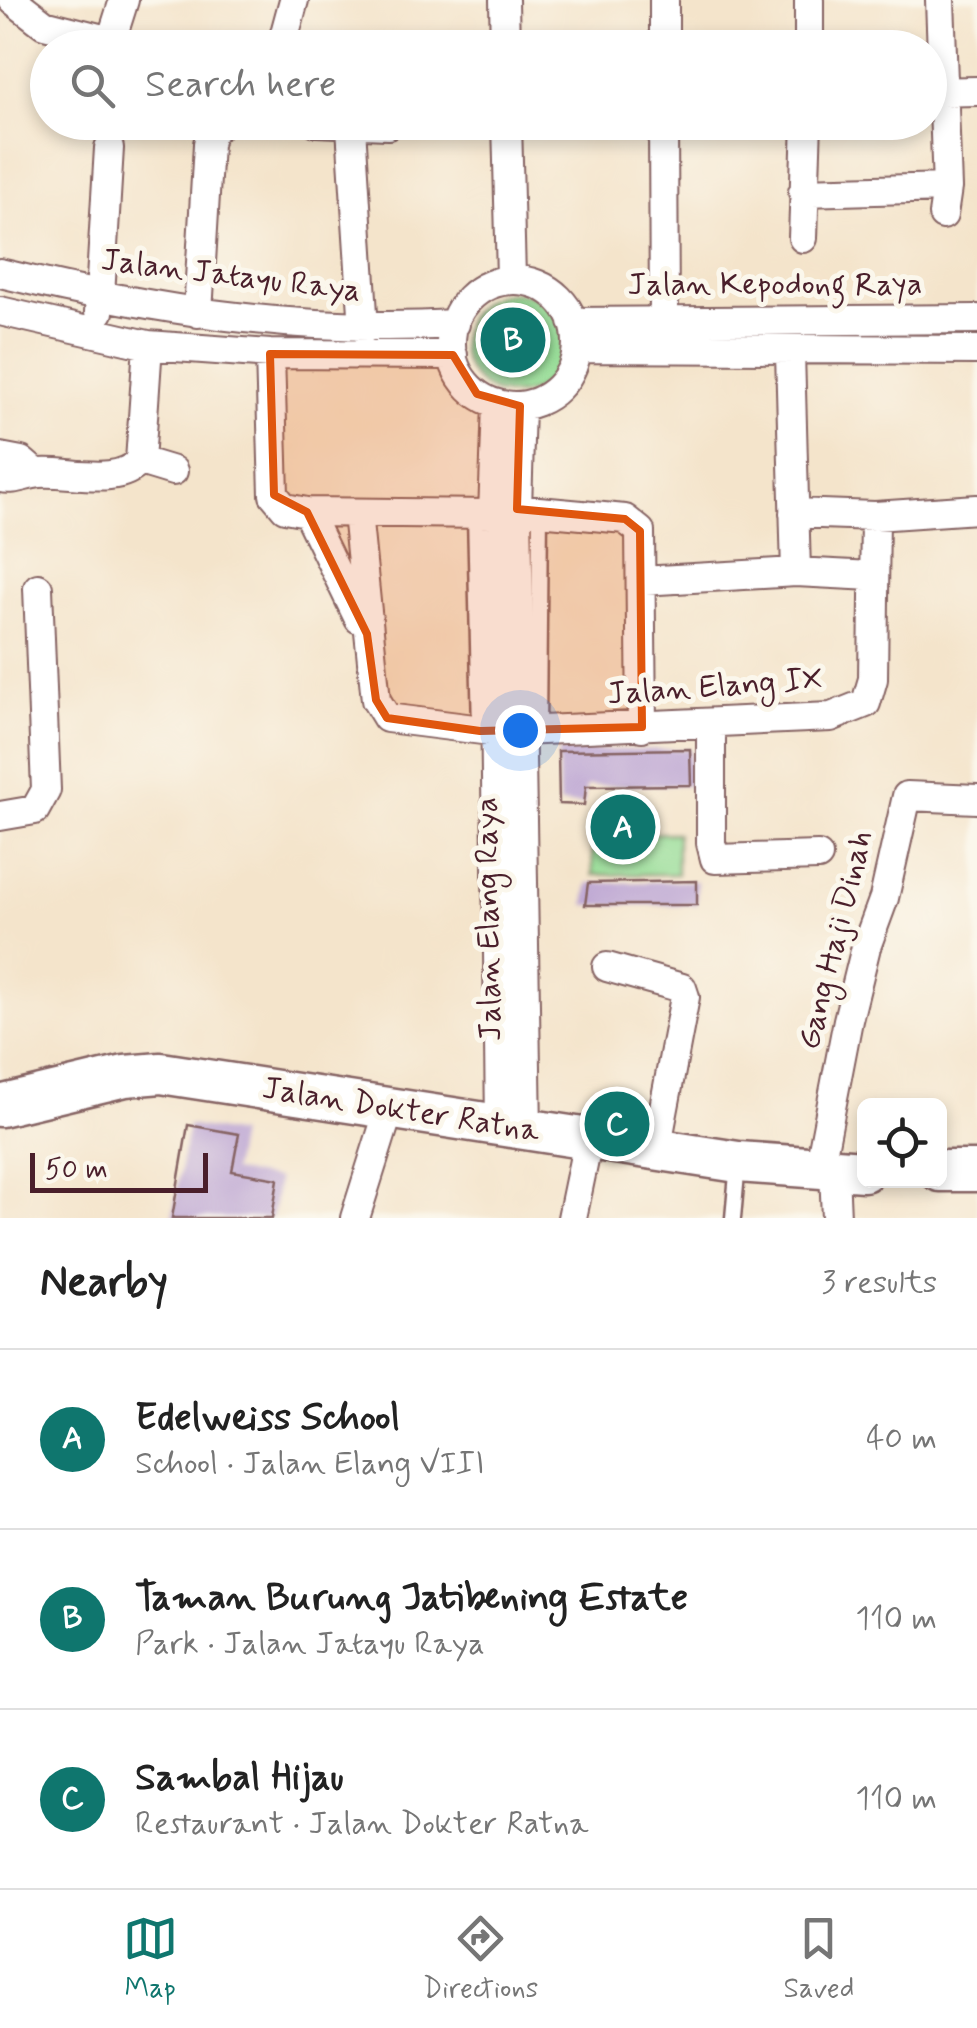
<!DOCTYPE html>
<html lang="en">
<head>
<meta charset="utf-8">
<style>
  :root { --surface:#fff; --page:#f6f6f6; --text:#222; --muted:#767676; --line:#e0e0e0; --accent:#0f766e }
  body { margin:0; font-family:Mynerve,sans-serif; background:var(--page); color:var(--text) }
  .controls { position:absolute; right:30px; bottom:30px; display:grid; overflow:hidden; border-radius:15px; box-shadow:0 5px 15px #0003 }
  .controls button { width:90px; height:90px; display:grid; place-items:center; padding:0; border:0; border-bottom:2px solid var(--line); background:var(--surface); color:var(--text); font:50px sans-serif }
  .scale { position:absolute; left:30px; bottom:25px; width:178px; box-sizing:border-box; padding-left:10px; border:5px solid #4a1f2b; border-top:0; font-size:28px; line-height:35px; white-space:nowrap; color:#4a1f2b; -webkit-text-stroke:8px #fbf7ec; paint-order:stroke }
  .you { position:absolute; left:520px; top:730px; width:35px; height:35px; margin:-25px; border:8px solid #fff; border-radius:50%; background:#1a73e8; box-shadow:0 0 0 15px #1a73e833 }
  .badge { display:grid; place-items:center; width:65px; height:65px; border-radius:50%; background:var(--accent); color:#fff; font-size:32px; font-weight:700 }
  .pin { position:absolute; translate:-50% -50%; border:5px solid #fff; box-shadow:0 2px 10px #0006 }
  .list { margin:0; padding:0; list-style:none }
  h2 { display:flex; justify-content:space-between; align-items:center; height:130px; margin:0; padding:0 40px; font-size:42px }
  h2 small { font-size:32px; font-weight:400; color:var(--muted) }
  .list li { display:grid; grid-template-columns:65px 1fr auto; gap:30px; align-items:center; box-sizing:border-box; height:180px; padding:0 40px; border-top:2px solid var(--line) }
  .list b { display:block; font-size:38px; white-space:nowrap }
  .list p { margin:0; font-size:32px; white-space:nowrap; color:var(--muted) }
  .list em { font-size:32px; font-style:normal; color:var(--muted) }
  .icon { flex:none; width:55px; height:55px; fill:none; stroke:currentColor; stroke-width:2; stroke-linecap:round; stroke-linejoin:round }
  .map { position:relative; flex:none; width:977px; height:1218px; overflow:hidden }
  .search { position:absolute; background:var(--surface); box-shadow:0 5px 15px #0003; left:30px; right:30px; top:30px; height:110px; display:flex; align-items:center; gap:25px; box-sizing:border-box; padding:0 35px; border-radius:55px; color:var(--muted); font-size:38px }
  .sheet { height:670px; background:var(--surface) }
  nav { display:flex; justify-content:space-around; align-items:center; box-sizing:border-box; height:140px; border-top:2px solid var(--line); background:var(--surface); font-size:28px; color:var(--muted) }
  nav a { display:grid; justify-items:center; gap:5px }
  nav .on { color:var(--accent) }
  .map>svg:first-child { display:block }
  .green { fill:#97dd97; stroke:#707e61; stroke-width:2.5 }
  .building { fill:#b9a1d1 }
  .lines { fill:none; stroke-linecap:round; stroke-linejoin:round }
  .lane-casing { stroke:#866463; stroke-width:19 }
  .street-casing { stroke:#866463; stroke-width:32 }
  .secondary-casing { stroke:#866463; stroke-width:45 }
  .lane { stroke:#fff; stroke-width:14 }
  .street { stroke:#fff; stroke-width:28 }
  .secondary { stroke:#fff; stroke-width:40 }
  .marked { fill:#e0560e; fill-opacity:0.2; stroke:#e0560e; stroke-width:8; stroke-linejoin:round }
  .labels { text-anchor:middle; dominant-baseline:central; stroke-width:10; stroke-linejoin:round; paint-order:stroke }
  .street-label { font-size:32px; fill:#4a1f2b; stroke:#fbf7ec }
</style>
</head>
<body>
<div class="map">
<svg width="977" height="1218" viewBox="0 0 977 1218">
  <rect width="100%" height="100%" fill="#fbf7ec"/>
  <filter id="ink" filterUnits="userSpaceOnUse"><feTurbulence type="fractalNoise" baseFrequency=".01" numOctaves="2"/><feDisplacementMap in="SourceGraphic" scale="20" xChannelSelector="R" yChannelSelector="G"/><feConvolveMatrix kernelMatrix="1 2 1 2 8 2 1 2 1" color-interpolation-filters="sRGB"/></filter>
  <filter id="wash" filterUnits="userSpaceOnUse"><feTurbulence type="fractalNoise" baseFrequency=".0048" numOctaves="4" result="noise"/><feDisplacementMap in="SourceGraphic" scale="40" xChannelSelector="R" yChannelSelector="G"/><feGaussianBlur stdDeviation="2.25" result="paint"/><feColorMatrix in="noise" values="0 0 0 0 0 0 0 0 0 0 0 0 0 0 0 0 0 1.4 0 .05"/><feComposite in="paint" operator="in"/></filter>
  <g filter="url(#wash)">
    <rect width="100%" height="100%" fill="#f4e4cb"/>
    <path class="green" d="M462 344a51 51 0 1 1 102 0a51 51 0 1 1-102 0Z
      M677,833v41l-84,1 -1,-41z"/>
    <g id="blocks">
      <path class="building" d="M690,749l1,36 -105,1 -2,19 -25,-1 -1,-53z
        M697,881v24h-112l3,-22z
        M188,1125l51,9 -7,37 46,8 -6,39h-100z"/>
    </g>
  </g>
  <g filter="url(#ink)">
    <use href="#blocks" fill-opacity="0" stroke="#866463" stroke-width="2.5"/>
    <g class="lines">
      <g class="lane-casing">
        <path id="lane" d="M475,515l5,215
          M538,731l2,-221
          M733,1218l5,-55"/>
      </g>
      <g class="street-casing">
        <path id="street" d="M13,0l31,24 67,17 13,-41
          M504,0l1,48
          M940,0l7,188 -4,27
          M281,48l13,-48
          M664,48v-48
          M809,48v-48
          M930,92l47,-1
          M316,122l72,3
          M507,122l4,156
          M663,122l1,198
          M351,127l13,202
          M803,192l144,-4
          M803,238l4,-116
          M0,273c154,37 296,60 455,51
          M451 343a63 63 0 1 1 126 0a63 63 0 1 1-126 0Z
          M0,311l148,34 122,9 183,1
          M99,312l10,-164
          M198,313l10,-169 3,-12 12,-10
          M573,322l404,-3
          M577,348l400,2
          M790,353l6,219
          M270,354l4,141 11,13 22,4 186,2
          M497,404l-4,110 7,613
          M520,406l-3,103 10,622
          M0,457l21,4 14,12
          M140,461l8,-116
          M0,478c16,3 23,-3 39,-5 30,-3 78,14 101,-12l33,10
          M517,509l108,10 15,12 2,196
          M307,512l52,107
          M357,513l19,187 11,18 111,14 333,-15 35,-14 7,-24 2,-163
          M794,513l81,3 102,-7
          M641,581l155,-9 76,4
          M711,725v118l4,16 103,-3
          M0,816l35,-6 11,-20 -8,-202
          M607,967l75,21 3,9 -29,153
          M819,1170l29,-150 18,-73 18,-49 23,-102 70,3
          M834,1171l2,47
          M355,1218l34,-108
          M572,1218l16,-77"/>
      </g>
      <g class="secondary-casing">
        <path id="secondary" d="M0,1106l125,-30 36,-3 577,89 126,9
          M940,1171h37"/>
      </g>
      <use href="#lane" class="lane"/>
      <use href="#street" class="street"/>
      <use href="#secondary" class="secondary"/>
    </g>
  </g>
  <path class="marked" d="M270,354l183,1 24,39 43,12 -3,103 108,10 15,12 2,196 -162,4 -93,-13 -11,-18 -9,-66 -60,-122 -33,-17z"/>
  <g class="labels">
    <g class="street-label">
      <text transform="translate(231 276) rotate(7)">Jalan Jatayu Raya</text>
      <text x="775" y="285">Jalan Kepodong Raya</text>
      <text transform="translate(715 687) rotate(-4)">Jalan Elang IX</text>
      <text transform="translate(489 919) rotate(-91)">Jalan Elang Raya</text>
      <text transform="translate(836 940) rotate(-76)">Gang Haji Dinah</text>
      <text transform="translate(401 1110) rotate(9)">Jalan Dokter Ratna</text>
    </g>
  </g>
</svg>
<div class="controls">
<button><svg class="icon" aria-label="locate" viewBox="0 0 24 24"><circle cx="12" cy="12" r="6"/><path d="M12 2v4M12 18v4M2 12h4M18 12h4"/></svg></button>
</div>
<div class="scale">50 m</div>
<div class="you"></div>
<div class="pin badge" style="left:623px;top:827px">A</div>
<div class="pin badge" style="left:513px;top:340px">B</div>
<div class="pin badge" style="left:617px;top:1124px">C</div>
<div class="search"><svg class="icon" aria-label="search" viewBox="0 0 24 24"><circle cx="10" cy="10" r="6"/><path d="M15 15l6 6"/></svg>Search here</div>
</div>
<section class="sheet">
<h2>Nearby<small>3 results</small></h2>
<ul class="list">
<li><span class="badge">A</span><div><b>Edelweiss School</b><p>School · Jalan Elang VIII</p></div><em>40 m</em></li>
<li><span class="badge">B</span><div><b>Taman Burung Jatibening Estate</b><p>Park · Jalan Jatayu Raya</p></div><em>110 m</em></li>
<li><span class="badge">C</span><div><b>Sambal Hijau</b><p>Restaurant · Jalan Dokter Ratna</p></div><em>110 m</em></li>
</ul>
</section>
<nav>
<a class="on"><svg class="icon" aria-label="map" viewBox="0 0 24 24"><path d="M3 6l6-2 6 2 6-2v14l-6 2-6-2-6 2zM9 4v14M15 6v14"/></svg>Map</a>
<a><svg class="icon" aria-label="directions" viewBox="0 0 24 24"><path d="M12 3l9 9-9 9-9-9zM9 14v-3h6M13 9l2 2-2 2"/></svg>Directions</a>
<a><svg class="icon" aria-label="saved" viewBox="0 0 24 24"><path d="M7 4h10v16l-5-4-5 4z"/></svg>Saved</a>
</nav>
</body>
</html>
